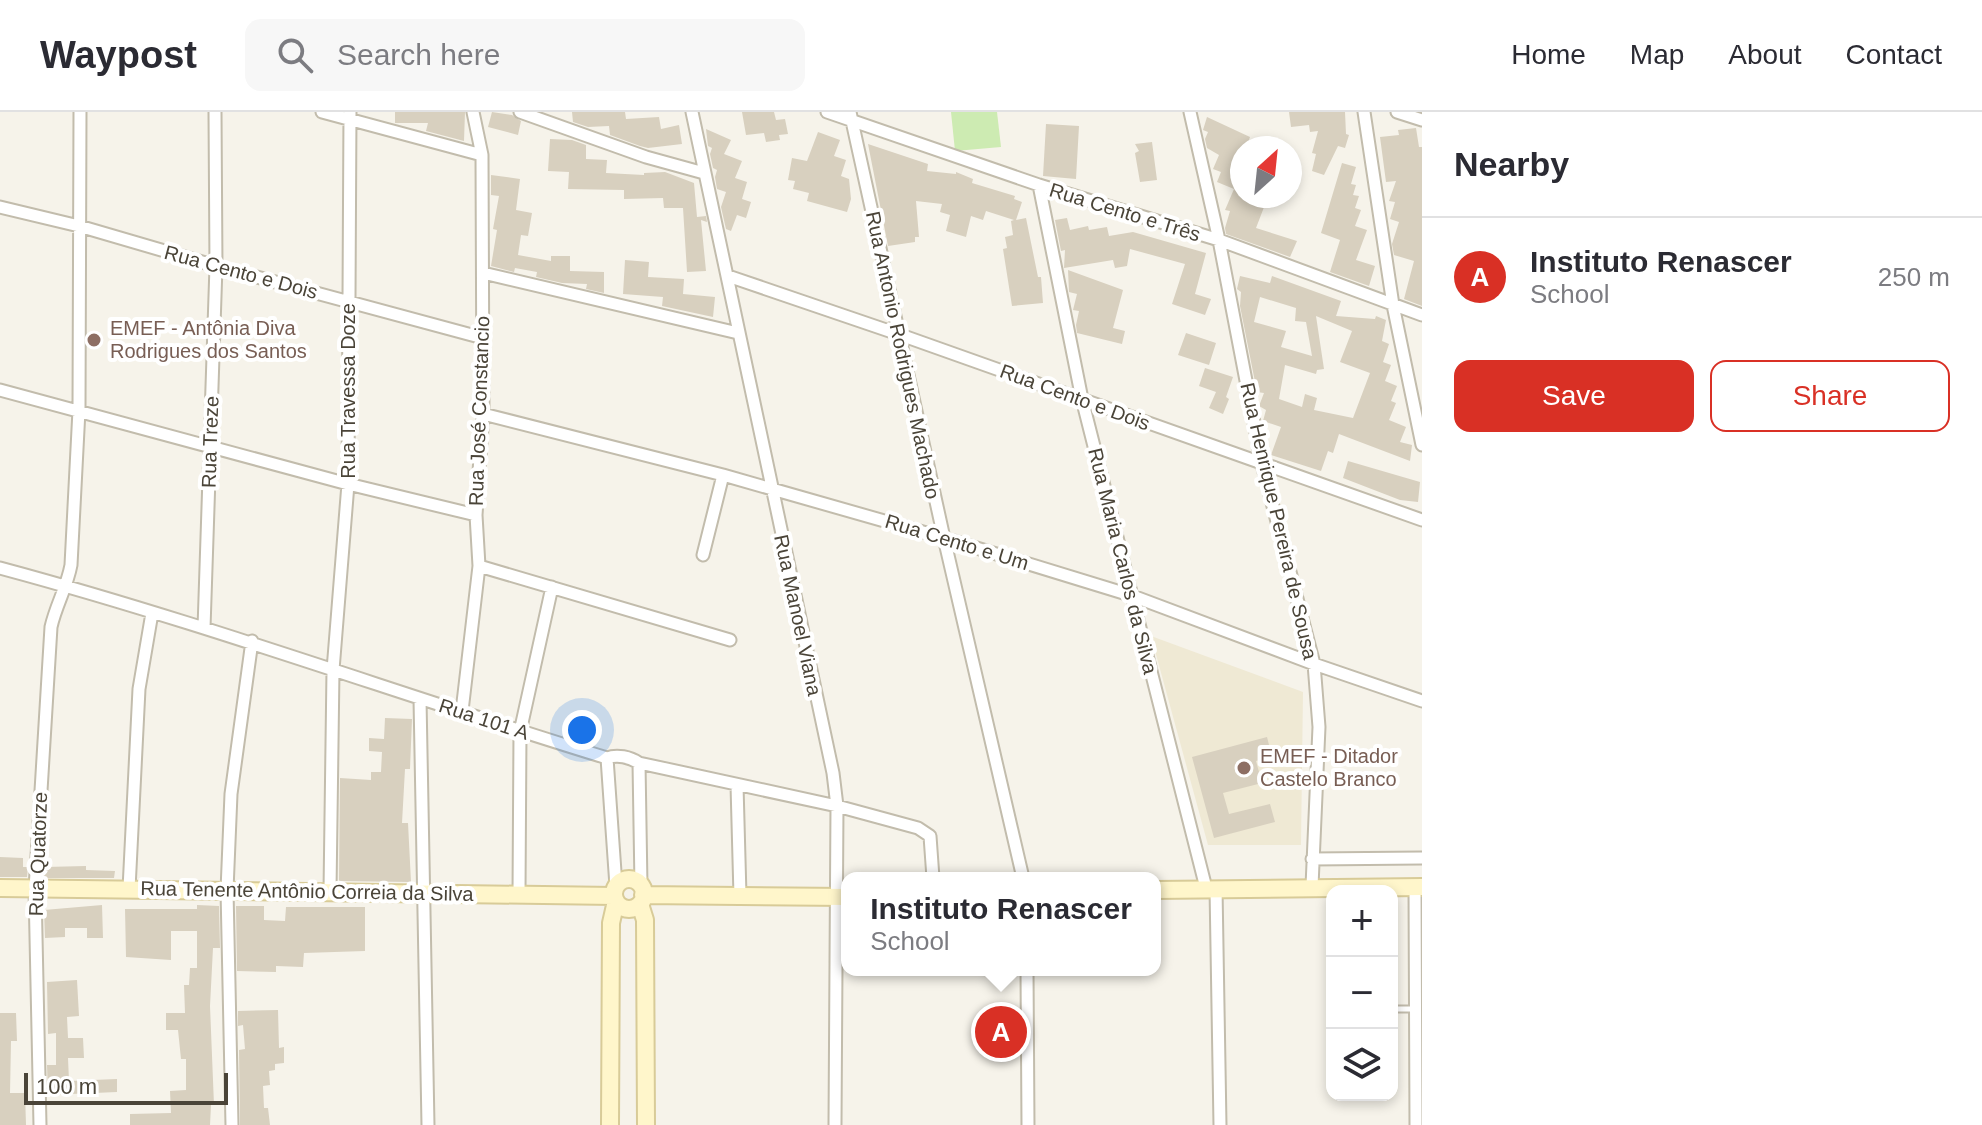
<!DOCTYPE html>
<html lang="en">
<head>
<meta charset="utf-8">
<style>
  :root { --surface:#fff; --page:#f7f7f7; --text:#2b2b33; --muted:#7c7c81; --line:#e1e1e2; --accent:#d93025 }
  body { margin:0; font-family:Arial,sans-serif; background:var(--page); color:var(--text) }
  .controls { position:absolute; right:24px; bottom:24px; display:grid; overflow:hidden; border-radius:16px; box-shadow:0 4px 12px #0003 }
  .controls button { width:72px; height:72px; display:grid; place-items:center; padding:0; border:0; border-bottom:2px solid var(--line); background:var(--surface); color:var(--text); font:40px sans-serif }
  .compass { position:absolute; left:1230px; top:24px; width:72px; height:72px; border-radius:50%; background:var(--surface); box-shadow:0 4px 12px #0003; rotate:27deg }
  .scale { position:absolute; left:24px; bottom:20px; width:204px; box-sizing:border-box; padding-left:8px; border:4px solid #4a4438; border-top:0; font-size:22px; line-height:28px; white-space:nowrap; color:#4a4438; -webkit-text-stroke:6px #fff; paint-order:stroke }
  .you { position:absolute; left:582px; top:618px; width:28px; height:28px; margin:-20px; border:6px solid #fff; border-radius:50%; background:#1a73e8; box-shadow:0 0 0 12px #1a73e833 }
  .badge { display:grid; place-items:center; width:52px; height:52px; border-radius:50%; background:var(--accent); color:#fff; font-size:26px; font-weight:700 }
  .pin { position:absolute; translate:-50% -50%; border:4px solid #fff; box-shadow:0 2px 8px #0006 }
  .popup { position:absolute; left:841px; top:760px; width:320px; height:104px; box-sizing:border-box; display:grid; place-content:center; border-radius:16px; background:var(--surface); filter:drop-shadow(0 2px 6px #0005); font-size:26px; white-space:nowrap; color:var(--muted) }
  .popup b { font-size:30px; color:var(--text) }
  .popup::after { content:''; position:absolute; left:50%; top:100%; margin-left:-16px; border:16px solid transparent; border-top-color:var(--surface) }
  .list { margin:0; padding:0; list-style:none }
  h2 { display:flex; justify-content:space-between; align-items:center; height:104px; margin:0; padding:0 32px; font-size:34px }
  h2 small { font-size:26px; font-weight:400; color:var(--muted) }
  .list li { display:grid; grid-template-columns:52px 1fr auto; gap:24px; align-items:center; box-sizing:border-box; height:120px; padding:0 32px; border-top:2px solid var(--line) }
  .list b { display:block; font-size:30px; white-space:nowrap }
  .list p { margin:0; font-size:26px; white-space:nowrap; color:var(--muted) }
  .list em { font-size:26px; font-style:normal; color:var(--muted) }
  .actions { display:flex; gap:16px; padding:24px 32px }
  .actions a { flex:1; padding:18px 0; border:2px solid var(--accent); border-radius:16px; text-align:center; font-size:28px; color:var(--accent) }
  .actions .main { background:var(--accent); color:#fff }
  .icon { flex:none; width:44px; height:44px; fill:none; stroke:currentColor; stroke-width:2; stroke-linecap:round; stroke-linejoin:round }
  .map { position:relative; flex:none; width:1422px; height:1013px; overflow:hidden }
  header { display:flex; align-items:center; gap:48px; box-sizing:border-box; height:112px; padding:0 40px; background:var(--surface); border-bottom:2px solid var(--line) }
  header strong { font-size:38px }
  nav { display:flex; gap:44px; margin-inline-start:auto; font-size:28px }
  .search { width:560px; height:72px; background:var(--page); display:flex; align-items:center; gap:20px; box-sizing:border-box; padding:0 28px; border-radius:16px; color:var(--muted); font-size:30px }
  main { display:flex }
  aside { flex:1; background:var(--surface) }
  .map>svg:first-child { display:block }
  .education { fill:#efe9d4 }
  .green { fill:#cdebb2 }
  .building { fill:#d8d0bf; fill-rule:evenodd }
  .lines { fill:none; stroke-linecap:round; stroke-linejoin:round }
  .service-casing { stroke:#c2bcac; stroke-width:9 }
  .minor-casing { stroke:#c2bcac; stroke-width:15 }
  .secondary-casing { stroke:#d8cb98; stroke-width:20 }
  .service { stroke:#fff; stroke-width:5 }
  .minor { stroke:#fff; stroke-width:11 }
  .secondary { stroke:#fff6cb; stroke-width:16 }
  .education-dot { fill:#8d6e63; stroke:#fff; stroke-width:3 }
  .labels { text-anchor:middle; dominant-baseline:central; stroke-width:8; stroke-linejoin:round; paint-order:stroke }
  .street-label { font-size:20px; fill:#4a4438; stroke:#fff }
  .education-label { font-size:20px; fill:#785e54; stroke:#fff; text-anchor:start }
</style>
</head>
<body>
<header>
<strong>Waypost</strong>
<div class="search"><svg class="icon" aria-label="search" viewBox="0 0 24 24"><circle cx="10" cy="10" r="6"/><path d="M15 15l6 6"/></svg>Search here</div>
<nav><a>Home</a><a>Map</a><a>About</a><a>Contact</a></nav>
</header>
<main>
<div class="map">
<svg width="1422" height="1013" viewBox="0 0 1422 1013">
  <rect width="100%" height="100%" fill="#f6f3ea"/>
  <path class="education" d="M1151,524l152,56 -2,153h-93z"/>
  <path class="green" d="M951,0h46l4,35 -46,4z"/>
  <path class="building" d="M395,0h70l-1,29 -38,-10 2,-8h-33z
    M492,0l20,3 9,6 -3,14 -30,-8z
    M572,0h53l1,7 33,-2 2,12 18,-4 3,19 -34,4 -8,-2 -30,-11 -1,-9 -21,1 -15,-5z
    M742,0h32l2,8 9,-1 3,15 -9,1 1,5 -14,2 -2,-9 -18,2z
    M1289,0h56l1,22 3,1 -4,13 -7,-2 -14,29 -12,-4 4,-17 -4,-1 6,-22 -8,1 -1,-7 -18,2z
    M1207,5l43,20 -4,11h-4v48h8l16,6 -10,26 41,13 -7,16 -64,-23 -1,-6 5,-17 -5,-1 9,-21 -17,-7 4,-10 -8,-3 6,-14 -12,-7 -2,-9 3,-7 -5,-2z
    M1046,12l33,2 -3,53 -33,-3z
    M1416,16l3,19h3v159l-18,-7 10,-38 -20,-6 -2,-11 7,-22 -9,-3 5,-17 -6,-1 7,-20 -10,1 -6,-45 19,-2 -1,-5z
    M706,17l25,11 -7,14 18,7 -7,17 12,4 -5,17 9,3 -5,16 -9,-3 -6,16 -5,-2 -5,-22 5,-15 -9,-3 -2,-12 2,-7 -4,-2 -3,-14 2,-6 -4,-2z
    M818,20l22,8 -6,16 12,4 -5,16 8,3 2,20 -4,13 -40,-11 2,-8 -16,-4 2,-8 -7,-1 4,-22 15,3z
    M550,27l22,1 14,5v14l21,1 -1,13 38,2v-2l21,-1 29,11 3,34 9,-1 1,6 -6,-2 5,51 -19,1 -4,-64h-19l-1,-10 -39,1v-9l-56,-1 1,-17 -21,-1z
    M1152,30l5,38 -17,2 -5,-29 4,-2 -4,-7z
    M868,32l60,20 -1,7 29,3v-2l17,7 -1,4 43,13 -1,3 8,3 -6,18 10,-2 12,59h3l2,26 -31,3 -9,-57 4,-1 -2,-11 8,-2 -2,-14 3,-1 -28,-9 -3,9 -12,-4 -5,21 -20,-6 4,-16 -10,-3 2,-8 -26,-3 3,36h-4v5l-27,4z
    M1342,51l14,4 -5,17 5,1 -3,10 6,1 -4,12 6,2 -6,16 12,4 -11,30 19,6 -6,20 -39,-14 10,-32 -19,-7z
    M491,63l29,4 -4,31 16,3 -4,23 -7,-1 -3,20 33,6v-5h19v15l34,1v21l-18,-4 1,-5 -25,-1 -26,-6 1,-5 -22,-4 -1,4 -23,-6 6,-36 -4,-1 6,-33 -8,-1z
    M1067,106l3,12 18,-4 1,4 18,-3 2,9 24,-4 73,21 -11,41 16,5 -6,16 -33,-11 13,-40 -55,-15 -3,17 -12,2 -2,-8 -49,8 1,-18 -4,1 -6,-31z
    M625,148l24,2 -1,15 36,2 -1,15 32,3 -2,20 -51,-11 1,-9 -40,-3z
    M1068,158l55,20 -10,38 12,3 -3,13 -45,-11 -1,-8 3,-14 -6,-1 4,-16 -8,-2z
    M1240,164l30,7 2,-7 69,25 -5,15 39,3 1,-3 10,4 -4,21 7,3 -6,18 8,3 -6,16 12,5 -6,15 5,2 -7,17 17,7 -6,15 12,3 -2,16 -71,-27 -6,19 -5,-2 -7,20 -50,-16 10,-28 -18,-6 3,-11 -7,-4 5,-13 -7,-1 -17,-86 1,-14 -4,-3zM1260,185l36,11 -1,13 11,1 6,34 -31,-9 5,-16 -32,-9zM1316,204l36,15 -12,31 30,11 -17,45 -39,-8 3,-12 -12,-4 -3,13 -23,-8 6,-34 31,9 1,-4 7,-1z
    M1186,221l30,10 -7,22 -31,-10z
    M1205,256l28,9 -7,20 3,2 -6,15 -14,-6 7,-16 -17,-6z
    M1348,349l72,21 -2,20 -18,-2 -57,-22z
    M385,606l27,1 -2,50h-5l-3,54h6l3,59 -72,-1 1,-103 31,2v-8h10l1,-20 -13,-1v-13l15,1z
    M1267,625l5,20 -16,4 6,22 -39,10 6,21 41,-10 5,18 -61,16 -22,-81z
    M0,745l23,1v9h5l-1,10h-27z
    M86,754v4l29,1 -1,7h-70l1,-11z
    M102,793l1,33h-16v-10h-22v9l-20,1 -1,-28z
    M197,793l22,1 1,42h-7l-3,58 4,99h-3l-1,20h-80v-11l41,-1 -1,-22 16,-1v-31h-5l-3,-29h-12v-17h19l-1,-28h5l1,-17h7v-37h-26v29l-45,-3 -1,-48h72z
    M236,794h28v14l21,1 1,-14h79v44l-61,2 -1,14 -27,-1v6l-39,-1z
    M77,868l2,36 -12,1 1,21h15l1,20h-16l1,23 48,-2v13l-69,3 -1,-30h9v-32l-8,1 -1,-52z
    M278,898l1,38 5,-1v16l-9,1v6l-6,1 1,14 -7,1 1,22h4l2,17h-30l-1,-75 6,-1 -2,-24 -5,1v-15z
    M0,901h16l1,28h-6l-1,52h15l1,32h-26z"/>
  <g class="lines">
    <g class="service-casing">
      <path id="service" d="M1392,897h23"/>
    </g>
    <g class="minor-casing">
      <path id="minor" d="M322,0l160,43
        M520,0l126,45 58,16
        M692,0l141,661 4,33 -2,319
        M827,0l212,73 180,55 203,75
        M850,0l94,426 79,340
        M1190,0l29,128 43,224 52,200 5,63 -7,159
        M1364,0l29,193 29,140
        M1397,0l25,8
        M1039,73l43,214 124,489
        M0,95l79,19 137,40 267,72
        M483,161l255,60
        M728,164l170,58 524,186
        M0,278l348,94 128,31
        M483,302l240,61 221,63 186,57 184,69 108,37
        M703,443l20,-80
        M479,454l251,74
        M0,456c205,55 404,128 607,190 10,-4 23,-1 32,5l198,43 81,22 12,8 3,42
        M204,516l12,-362 -1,-154
        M420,587l8,426
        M462,599l17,-145 -3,-51 7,-101 -1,-259 -9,-43
        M607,646l9,128
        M639,651l2,123
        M737,673l3,111
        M1312,747l110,-1
        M1415,775l1,238
        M1216,776l4,237
        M129,777l10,-200 13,-76
        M330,779l3,-221 15,-186 2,-372
        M519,782l1,-162 32,-145
        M1027,858l1,155
        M40,1013l-5,-236 16,-262c5,-22 16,-40 20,-62l8,-155 1,-298
        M232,1013l-5,-235 4,-96 21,-153"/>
    </g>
    <g class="secondary-casing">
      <path id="secondary" d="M614 782a15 15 0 1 1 30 0a15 15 0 1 1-30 0Z
        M0,776l614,8
        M1155,778l267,-3
        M643,783l204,2
        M640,792l5,16 1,205
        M610,1013l1,-202 5,-22"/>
    </g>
    <use href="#service" class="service"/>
    <use href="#minor" class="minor"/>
    <use href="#secondary" class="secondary"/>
  </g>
  <g class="education-dot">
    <circle cx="94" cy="228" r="8"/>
    <circle cx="1244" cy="656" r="8"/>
  </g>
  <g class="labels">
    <g class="street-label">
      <text transform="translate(1125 100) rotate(17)">Rua Cento e Três</text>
      <text transform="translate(241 160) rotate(15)">Rua Cento e Dois</text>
      <text transform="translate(903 243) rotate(78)">Rua Antonio Rodrigues Machado</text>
      <text transform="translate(348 279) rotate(-90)">Rua Travessa Doze</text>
      <text transform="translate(1075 285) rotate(20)">Rua Cento e Dois</text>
      <text transform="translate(479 299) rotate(-88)">Rua José Constancio</text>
      <text transform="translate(210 330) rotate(-88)">Rua Treze</text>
      <text transform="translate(1279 409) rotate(77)">Rua Henrique Pereira de Sousa</text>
      <text transform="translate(957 430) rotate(17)">Rua Cento e Um</text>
      <text transform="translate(1123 449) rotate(76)">Rua Maria Carlos da Silva</text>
      <text transform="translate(798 503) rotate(78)">Rua Manoel Viana</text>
      <text transform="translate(484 607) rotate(18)">Rua 101 A</text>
      <text transform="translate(38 742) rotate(-88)">Rua Quatorze</text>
      <text transform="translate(307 779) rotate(1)">Rua Tenente Antônio Correia da Silva</text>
    </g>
    <g class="education-label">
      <text x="110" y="216">EMEF - Antônia Diva<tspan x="110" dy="23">Rodrigues dos Santos</tspan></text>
      <text x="1260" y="644">EMEF - Ditador<tspan x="1260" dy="23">Castelo Branco</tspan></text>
    </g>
  </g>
</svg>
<div class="controls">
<button>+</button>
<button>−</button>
<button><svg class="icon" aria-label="layers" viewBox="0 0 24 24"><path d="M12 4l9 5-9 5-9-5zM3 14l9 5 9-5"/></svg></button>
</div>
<svg class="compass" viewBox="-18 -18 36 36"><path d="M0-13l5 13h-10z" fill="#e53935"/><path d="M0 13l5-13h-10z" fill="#7c7c81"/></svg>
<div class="scale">100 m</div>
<div class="you"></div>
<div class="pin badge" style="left:1001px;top:920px">A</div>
<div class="popup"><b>Instituto Renascer</b>School</div>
</div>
<aside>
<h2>Nearby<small></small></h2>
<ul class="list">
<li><span class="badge">A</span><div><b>Instituto Renascer</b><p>School</p></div><em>250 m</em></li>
</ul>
<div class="actions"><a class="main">Save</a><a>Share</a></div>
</aside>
</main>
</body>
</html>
